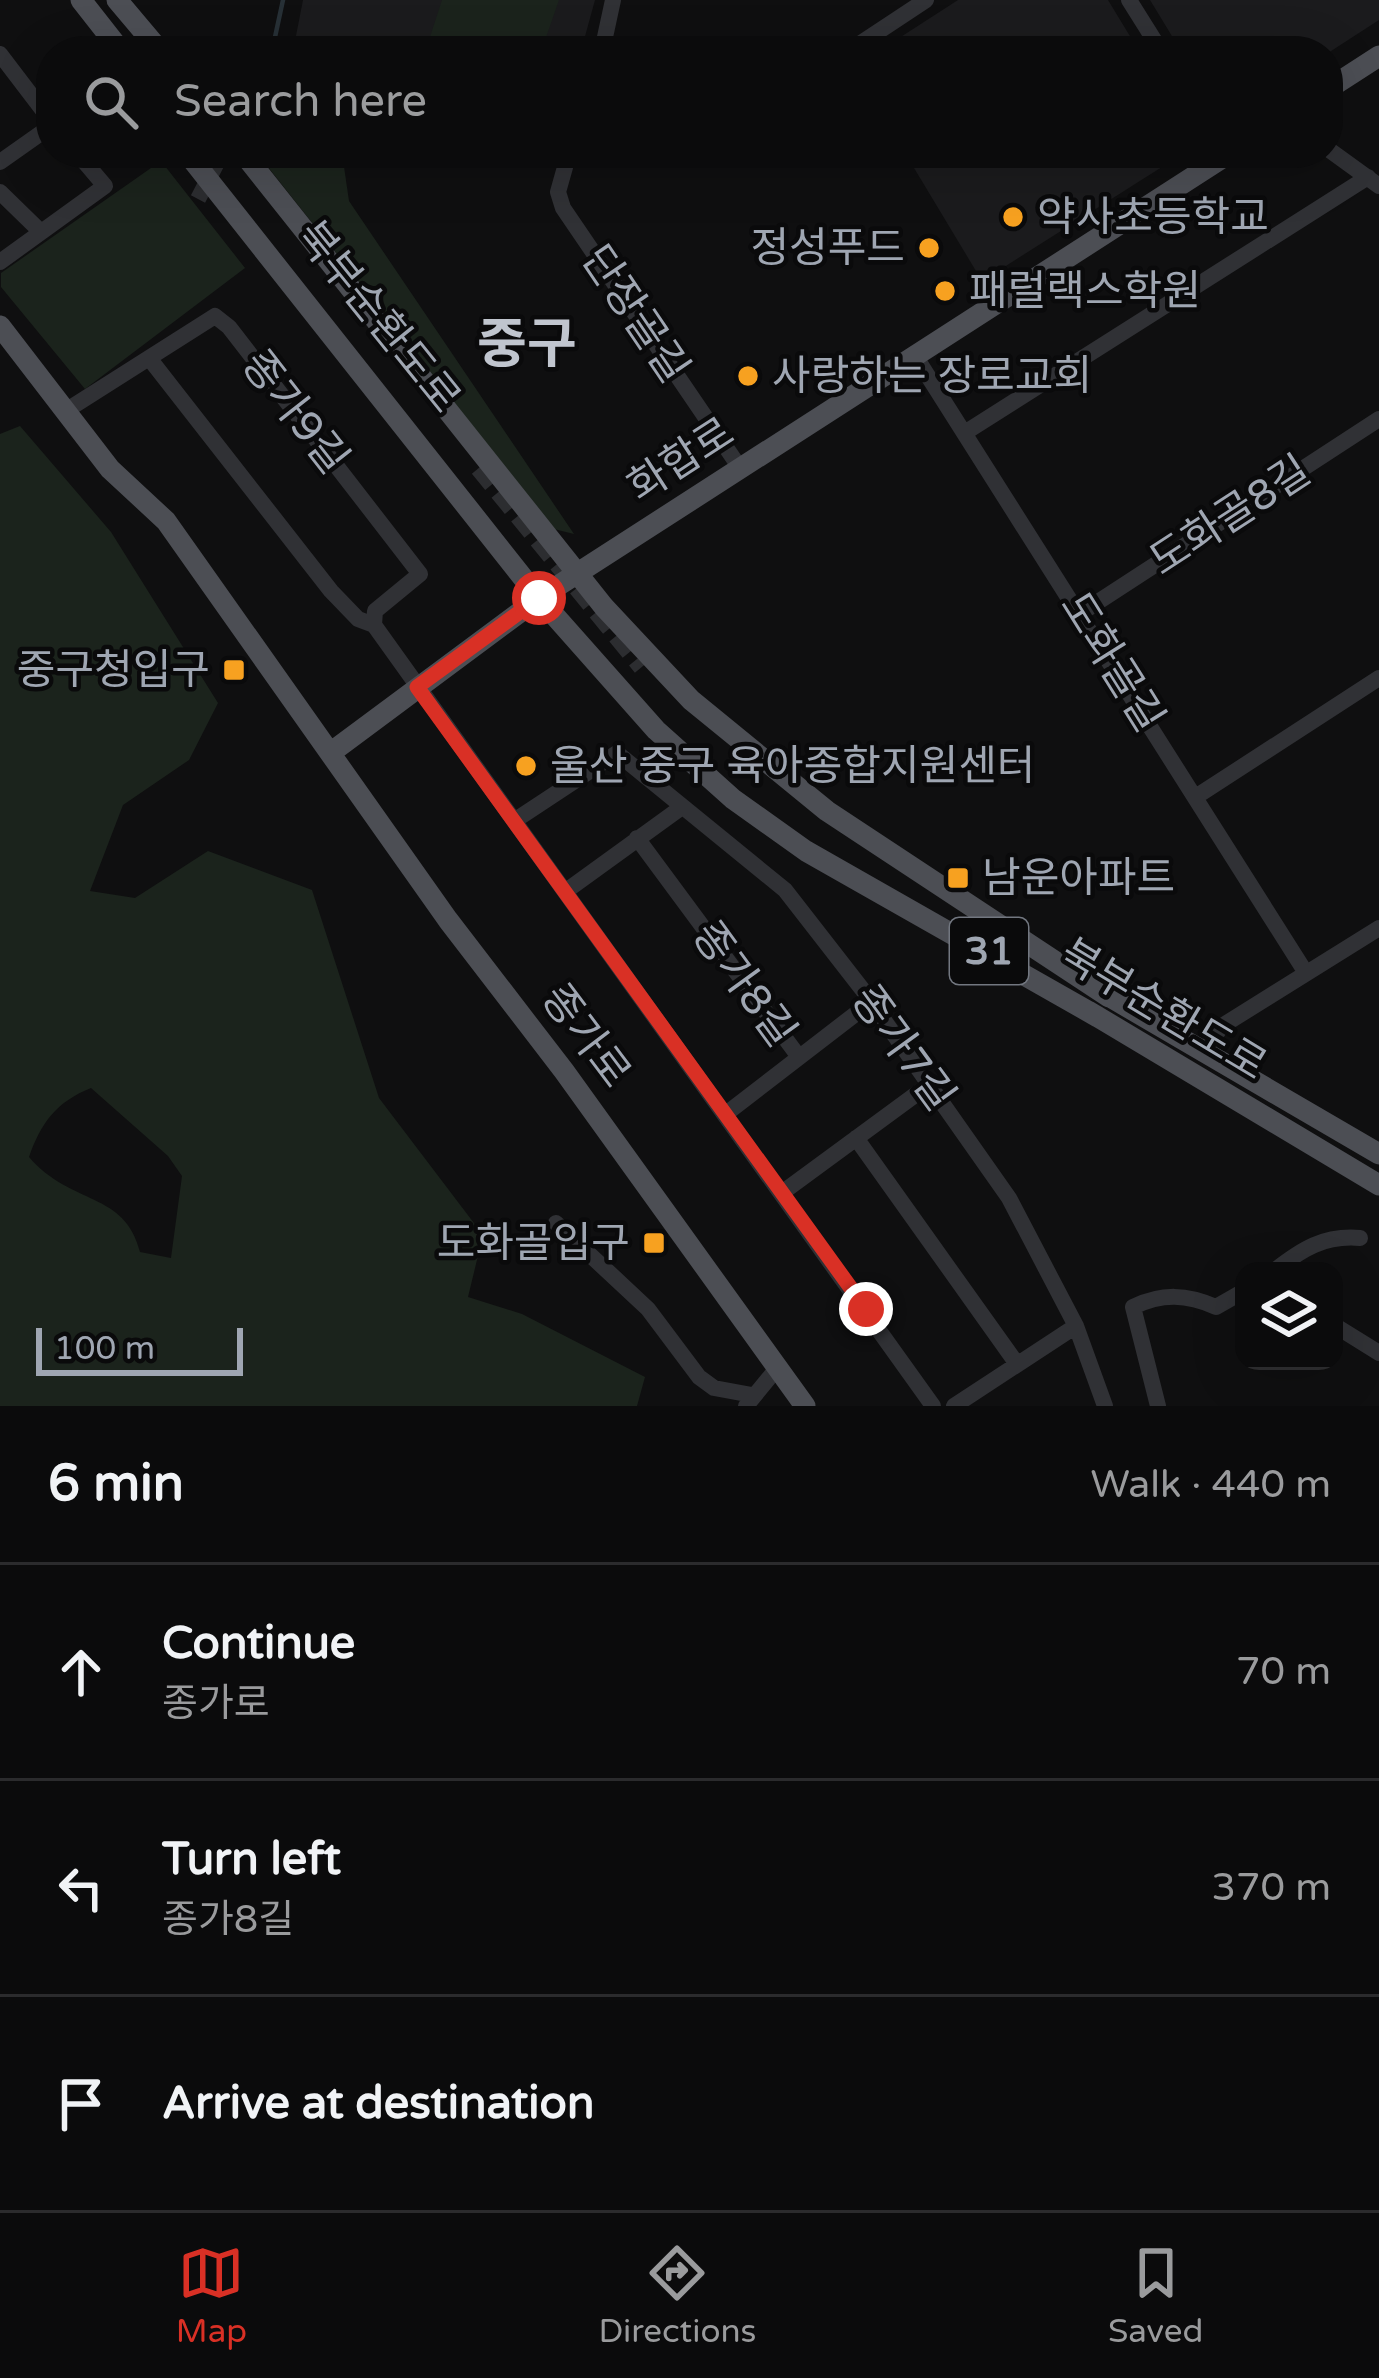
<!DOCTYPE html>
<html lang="en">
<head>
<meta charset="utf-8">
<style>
  :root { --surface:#0b0b0c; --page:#141415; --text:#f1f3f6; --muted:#9a9b9d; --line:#2b2b2d; --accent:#d93025 }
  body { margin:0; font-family:"Varela Round","Noto Sans KR",sans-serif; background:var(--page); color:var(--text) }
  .controls { position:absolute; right:36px; bottom:36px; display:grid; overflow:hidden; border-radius:24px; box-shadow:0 12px 48px #0002 }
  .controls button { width:108px; height:108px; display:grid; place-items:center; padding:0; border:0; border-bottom:3px solid var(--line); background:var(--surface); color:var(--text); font:60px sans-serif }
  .scale { position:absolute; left:36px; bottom:30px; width:207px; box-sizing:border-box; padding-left:12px; border:6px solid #9fa6b2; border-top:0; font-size:33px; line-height:42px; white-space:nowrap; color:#9fa6b2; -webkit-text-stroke:9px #0a0a0b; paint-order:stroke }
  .stop { position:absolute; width:36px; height:36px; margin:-27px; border:9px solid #d93025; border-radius:50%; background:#fff }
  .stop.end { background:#d93025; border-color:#fff; box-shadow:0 3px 12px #0008 }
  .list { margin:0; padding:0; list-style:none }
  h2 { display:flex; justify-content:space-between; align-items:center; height:156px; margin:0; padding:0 48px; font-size:51px }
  h2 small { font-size:39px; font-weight:400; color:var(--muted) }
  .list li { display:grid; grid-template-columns:78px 1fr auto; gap:36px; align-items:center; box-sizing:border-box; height:216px; padding:0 48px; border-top:3px solid var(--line) }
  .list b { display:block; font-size:45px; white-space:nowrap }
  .list p { margin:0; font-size:39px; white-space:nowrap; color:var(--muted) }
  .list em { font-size:39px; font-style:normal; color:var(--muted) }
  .icon { flex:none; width:66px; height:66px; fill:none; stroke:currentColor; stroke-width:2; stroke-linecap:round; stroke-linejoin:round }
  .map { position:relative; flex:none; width:1379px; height:1406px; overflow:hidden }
  .search { position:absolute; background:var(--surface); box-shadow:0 12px 48px #0002; left:36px; right:36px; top:36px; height:132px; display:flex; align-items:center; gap:30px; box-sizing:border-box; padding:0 42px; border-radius:48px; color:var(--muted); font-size:45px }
  .sheet { height:804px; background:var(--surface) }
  nav { display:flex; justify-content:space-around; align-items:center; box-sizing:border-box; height:168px; border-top:3px solid var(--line); background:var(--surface); font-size:33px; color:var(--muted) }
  nav a { display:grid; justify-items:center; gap:6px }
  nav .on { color:var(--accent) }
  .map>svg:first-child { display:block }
  .built { fill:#1b1b1d }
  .green { fill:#1b231c; fill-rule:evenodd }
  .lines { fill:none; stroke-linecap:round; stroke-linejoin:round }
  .stream { stroke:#273036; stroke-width:4.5 }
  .minor-tunnel { stroke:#2c2d30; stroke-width:16; stroke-dasharray:16 8; stroke-linecap:butt }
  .major-tunnel { stroke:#2c2d30; stroke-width:21; stroke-dasharray:21 10; stroke-linecap:butt }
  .minor { stroke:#303135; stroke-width:16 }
  .major { stroke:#4c4e54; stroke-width:21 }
  .route { stroke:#d93025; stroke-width:15 }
  .poi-dot { fill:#f7a120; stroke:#0a0a0b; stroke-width:4.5 }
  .labels { text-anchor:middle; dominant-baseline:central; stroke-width:9; stroke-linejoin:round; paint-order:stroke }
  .shield { fill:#0a0a0b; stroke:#727780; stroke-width:3 }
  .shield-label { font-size:39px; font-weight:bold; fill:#9fa6b2 }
  .poi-label { font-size:42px; fill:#9fa6b2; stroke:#0a0a0b; text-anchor:start }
  .street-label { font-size:42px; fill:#9fa6b2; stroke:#0a0a0b }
  .district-label { font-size:54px; font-weight:bold; fill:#c0c5ce; stroke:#0a0a0b }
</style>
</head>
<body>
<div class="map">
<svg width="1379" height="1406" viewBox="0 0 1379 1406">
  <rect width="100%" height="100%" fill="#0f0f10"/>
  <path class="built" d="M303,0h292l-14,51h-288z
    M958,0h150l31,51h-260z
    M1150,0h229v20l-51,33 -147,-2z
    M905,153h279l-202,128z"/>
  <path class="green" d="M442,0h117l-17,49 -7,2 -101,-3 -5,-8z
    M257,153h85l7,48 225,333 -20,-5z
    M161,161l84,107 -160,121 -84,-102v-14z
    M20,426l91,106 107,171 -29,57 -66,45 -33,86 45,7 73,-47 104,39 67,208 104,137 -15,62 54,17 123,63 -8,29h-637v-972zM91,1088l77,68 14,20 -11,82 -31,-6c-15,-61 -69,-46 -111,-95 12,-34 27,-55 62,-69z"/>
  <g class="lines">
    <path class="stream" d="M272,51l11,-51"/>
    <path class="minor-tunnel" d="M198,199l24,-46"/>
    <path class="major-tunnel" d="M480,467l163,199"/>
    <path class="minor" d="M1129,0l32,51
      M602,51l11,-51
      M849,51l77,-51
      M0,54l51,67
      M1328,149l51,37
      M569,153l-11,39 5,16 177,260
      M0,162l51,-36
      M0,192l41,40
      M0,262l105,-76 -28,-33
      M914,354l392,619
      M149,358l182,233 27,28 16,6
      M67,410l148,-94 14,11 191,247 -45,37 -1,14 559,781
      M966,432l402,-255
      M1081,613l298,-194
      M1197,796l182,-118
      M517,819l100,-66 168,137 77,99 147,209 67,128 29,80
      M637,838l162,219
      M566,891l116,-84
      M1202,1053l20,-27 157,-98
      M727,1113l144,-111
      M856,1138l161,226
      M783,1192l147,-108
      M556,1223l92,86 51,68 15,11 38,7
      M1274,1271c28,-22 50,-36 86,-33
      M1334,1325l45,28
      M746,1406l32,-39
      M954,1406l122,-80
      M1158,1406l-25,-99c29,-14 54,-13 83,0l28,-16"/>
    <path class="major" d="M81,0l40,51
      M117,0l43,51
      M1328,89l51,-33
      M187,153l352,445 117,132 77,69 73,52 292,166
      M243,153l361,454 87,93 136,111 282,186
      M0,326l110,143 56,52 282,399 116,151 241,335
      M333,751l206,-153 691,-445
      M1100,991l279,163
      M1088,1011l291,174"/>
  </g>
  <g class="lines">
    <path class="route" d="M539,598l-122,89 449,622"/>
  </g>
  <g class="poi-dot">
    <circle cx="1013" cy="217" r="12"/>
    <circle cx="929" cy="248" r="12"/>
    <circle cx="945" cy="291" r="12"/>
    <circle cx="748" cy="376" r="12"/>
    <rect x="222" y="658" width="24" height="24" rx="6"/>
    <circle cx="526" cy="766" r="12"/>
    <rect x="946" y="866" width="24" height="24" rx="6"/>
    <rect x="642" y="1231" width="24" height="24" rx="6"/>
  </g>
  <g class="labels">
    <rect class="shield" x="950" y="918" width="78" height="66" rx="9"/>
    <g class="shield-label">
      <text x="989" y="951">31</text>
    </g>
    <g class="poi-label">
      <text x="1037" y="217">약사초등학교</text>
      <text x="905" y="248" text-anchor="end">정성푸드</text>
      <text x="969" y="291">패럴랙스학원</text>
      <text x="772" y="376">사랑하는 장로교회</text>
      <text x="210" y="670" text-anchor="end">중구청입구</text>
      <text x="550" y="766">울산 중구 육아종합지원센터</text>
      <text x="982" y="878">남운아파트</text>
      <text x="630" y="1243" text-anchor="end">도화골입구</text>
    </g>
    <g class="street-label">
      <text transform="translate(635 314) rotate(56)">단장골길</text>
      <text transform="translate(378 317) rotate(51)">북부순환도로</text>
      <text transform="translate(295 412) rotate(52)">종가9길</text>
      <text transform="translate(681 460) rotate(-33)">화합로</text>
      <text transform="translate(1230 516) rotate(-33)">도화골8길</text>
      <text transform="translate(1112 662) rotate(58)">도화골길</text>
      <text transform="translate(744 984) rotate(54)">종가8길</text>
      <text transform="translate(1163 1010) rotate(31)">북부순환도로</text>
      <text transform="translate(586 1036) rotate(53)">종가로</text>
      <text transform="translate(903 1048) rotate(54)">종가7길</text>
    </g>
    <g class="district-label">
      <text x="527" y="344">중구</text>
    </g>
  </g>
</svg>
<div class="controls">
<button><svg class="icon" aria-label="layers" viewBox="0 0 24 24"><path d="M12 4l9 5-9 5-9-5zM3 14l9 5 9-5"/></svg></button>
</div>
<div class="scale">100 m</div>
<div class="stop" style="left:539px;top:598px"></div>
<div class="stop end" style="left:866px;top:1309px"></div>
<div class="search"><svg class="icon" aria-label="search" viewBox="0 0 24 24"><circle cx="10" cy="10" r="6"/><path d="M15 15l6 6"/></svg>Search here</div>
</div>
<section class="sheet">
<h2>6 min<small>Walk · 440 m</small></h2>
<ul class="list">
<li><svg class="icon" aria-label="ahead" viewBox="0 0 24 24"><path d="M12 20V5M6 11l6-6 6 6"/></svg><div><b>Continue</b><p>종가로</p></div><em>70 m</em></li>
<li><svg class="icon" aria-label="left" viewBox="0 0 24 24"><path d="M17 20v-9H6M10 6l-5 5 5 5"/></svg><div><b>Turn left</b><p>종가8길</p></div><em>370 m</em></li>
<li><svg class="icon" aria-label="arrive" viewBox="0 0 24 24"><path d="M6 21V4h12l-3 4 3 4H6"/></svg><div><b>Arrive at destination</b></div></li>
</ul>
</section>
<nav>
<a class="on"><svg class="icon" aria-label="map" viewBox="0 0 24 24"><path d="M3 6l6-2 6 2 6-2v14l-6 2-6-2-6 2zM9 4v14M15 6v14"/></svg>Map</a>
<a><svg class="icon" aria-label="directions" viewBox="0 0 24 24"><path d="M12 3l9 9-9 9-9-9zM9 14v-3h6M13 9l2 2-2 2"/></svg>Directions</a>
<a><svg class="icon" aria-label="saved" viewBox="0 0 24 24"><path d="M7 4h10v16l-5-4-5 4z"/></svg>Saved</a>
</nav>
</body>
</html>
